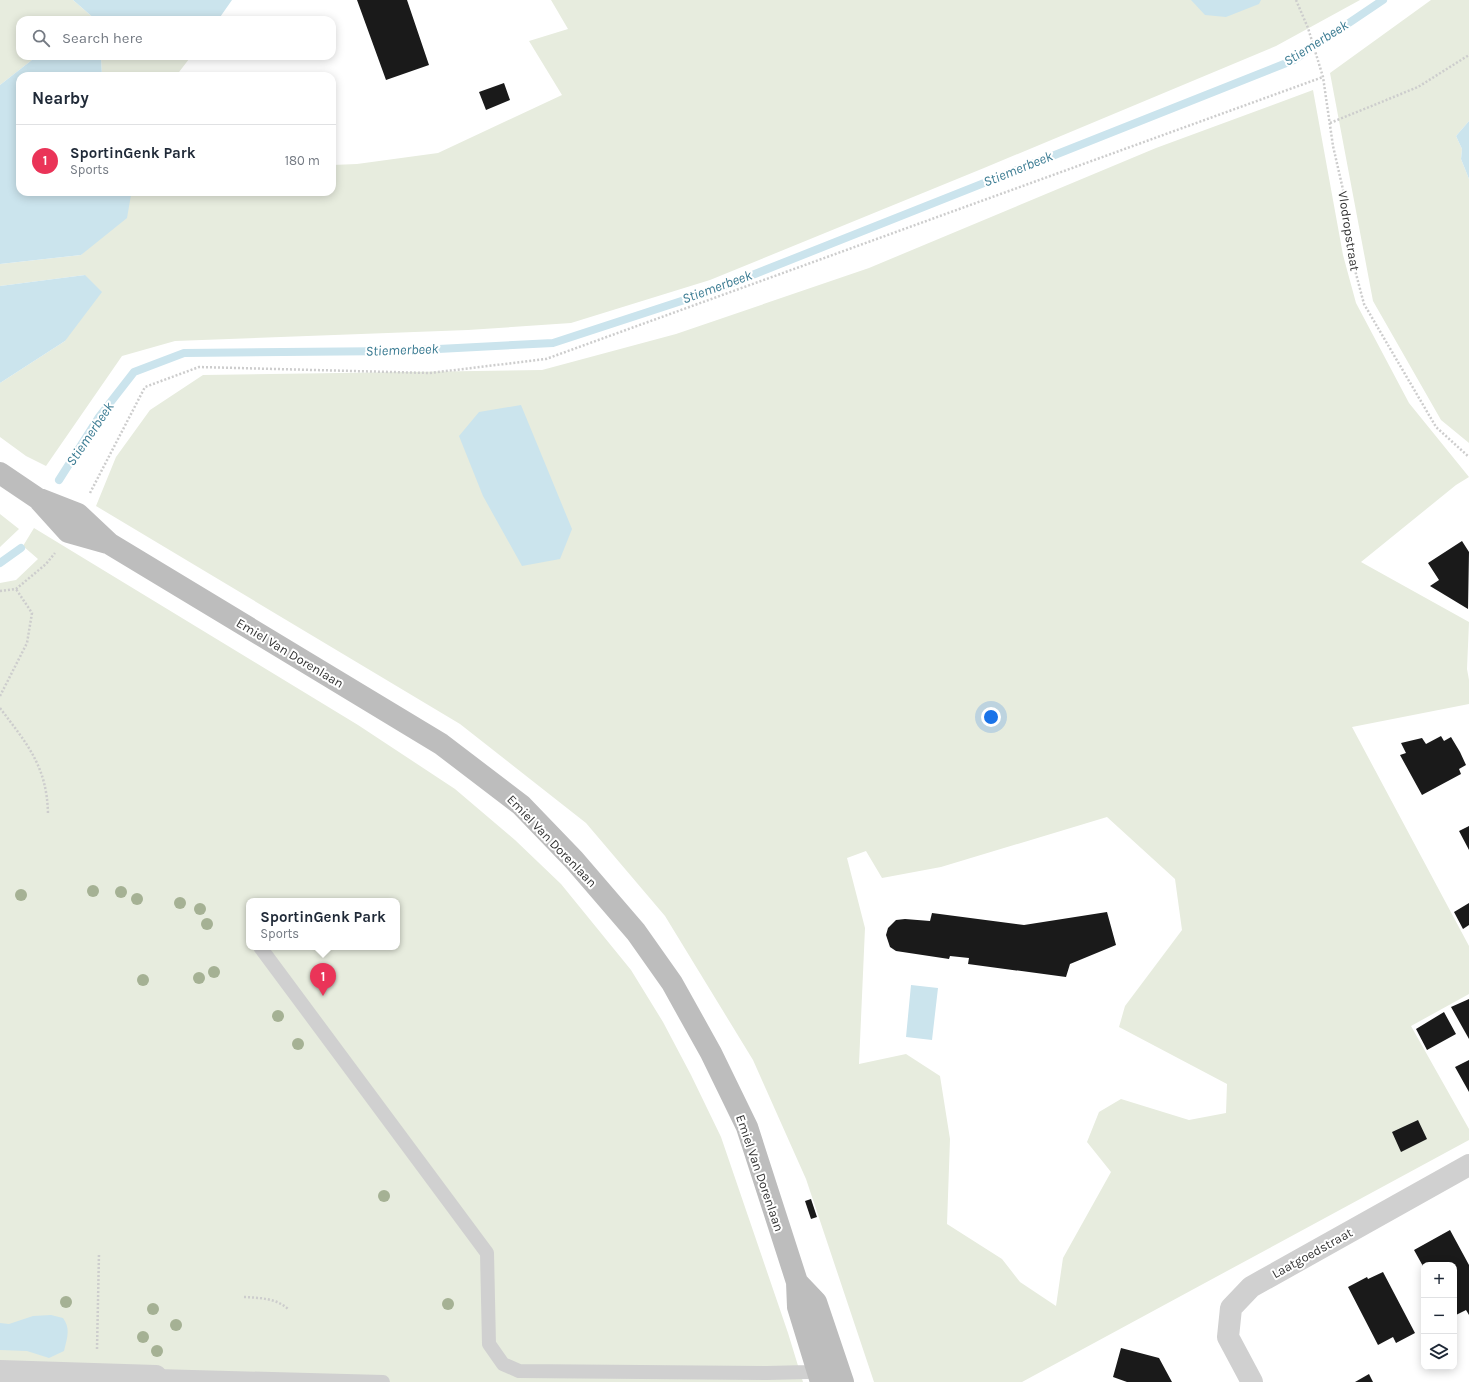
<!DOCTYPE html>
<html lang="en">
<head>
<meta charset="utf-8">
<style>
  :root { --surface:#fff; --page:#f6f6f7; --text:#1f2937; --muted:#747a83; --line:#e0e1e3; --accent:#ea3458 }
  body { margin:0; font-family:Karla,sans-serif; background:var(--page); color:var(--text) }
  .controls { position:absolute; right:12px; bottom:12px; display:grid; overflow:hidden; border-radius:8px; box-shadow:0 2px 10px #0003 }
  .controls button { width:36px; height:36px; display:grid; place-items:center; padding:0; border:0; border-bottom:1px solid var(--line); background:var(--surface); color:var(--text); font:20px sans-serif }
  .you { position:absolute; left:991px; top:717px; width:14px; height:14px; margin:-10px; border:3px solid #fff; border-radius:50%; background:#1a73e8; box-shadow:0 0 0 6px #1a73e833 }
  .badge { display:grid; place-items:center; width:26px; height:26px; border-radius:50%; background:var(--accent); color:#fff; font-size:13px; font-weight:700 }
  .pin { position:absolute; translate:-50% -33px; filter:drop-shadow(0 1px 2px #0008) }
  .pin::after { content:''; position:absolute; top:21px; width:14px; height:12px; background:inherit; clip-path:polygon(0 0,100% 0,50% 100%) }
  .popup { position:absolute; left:246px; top:898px; width:154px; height:52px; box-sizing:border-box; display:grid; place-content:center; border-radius:8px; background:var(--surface); filter:drop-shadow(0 1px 3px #0005); font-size:13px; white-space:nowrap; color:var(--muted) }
  .popup b { font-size:15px; color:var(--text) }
  .popup::after { content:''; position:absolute; left:50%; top:100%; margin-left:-8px; border:8px solid transparent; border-top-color:var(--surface) }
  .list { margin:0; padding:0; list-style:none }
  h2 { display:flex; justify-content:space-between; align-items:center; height:52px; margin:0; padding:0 16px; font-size:17px }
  h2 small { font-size:13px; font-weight:400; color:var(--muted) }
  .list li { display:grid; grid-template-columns:26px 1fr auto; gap:12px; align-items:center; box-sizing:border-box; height:72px; padding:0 16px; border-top:1px solid var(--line) }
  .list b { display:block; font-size:15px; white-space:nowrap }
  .list p { margin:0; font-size:13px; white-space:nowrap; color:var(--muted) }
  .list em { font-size:13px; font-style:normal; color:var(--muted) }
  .icon { flex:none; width:22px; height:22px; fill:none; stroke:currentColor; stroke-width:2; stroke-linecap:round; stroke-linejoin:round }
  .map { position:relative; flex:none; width:1469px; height:1382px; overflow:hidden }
  .search { position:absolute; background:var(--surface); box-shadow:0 2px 10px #0003; left:16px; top:16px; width:320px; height:44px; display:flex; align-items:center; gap:10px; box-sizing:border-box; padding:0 14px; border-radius:12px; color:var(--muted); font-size:15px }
  .panel { position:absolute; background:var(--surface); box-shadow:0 2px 10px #0003; left:16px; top:72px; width:320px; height:124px; border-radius:12px }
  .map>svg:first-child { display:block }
  .green { fill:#e7ecde; fill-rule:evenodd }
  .water { fill:#cbe4ed }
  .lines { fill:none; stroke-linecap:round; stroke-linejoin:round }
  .stream { stroke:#cbe4ed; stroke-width:8 }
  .building { fill:#1a1a1a }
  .path { stroke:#cdcdcd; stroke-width:2.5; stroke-dasharray:2 2; stroke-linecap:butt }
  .lane { stroke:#d0d0d0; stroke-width:14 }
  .street { stroke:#d0d0d0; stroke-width:22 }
  .secondary { stroke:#bdbdbd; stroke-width:22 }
  .tree { fill:#a5b194 }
  .labels { text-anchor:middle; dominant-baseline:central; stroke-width:4; stroke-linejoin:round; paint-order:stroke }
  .street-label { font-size:13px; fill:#333; stroke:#fff }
  .water-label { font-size:14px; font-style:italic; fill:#3a7b92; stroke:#fff }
</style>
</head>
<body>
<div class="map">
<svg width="1469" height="1382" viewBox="0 0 1469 1382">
  <rect width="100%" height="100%" fill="#fff"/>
  <path class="green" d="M0,0h73l23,20h-76v36h17l-37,29z
    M551,0h809l-84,46 -292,122 -274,112 -139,43 -103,7 -293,11 -53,15 -76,110 -20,-10 -26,-19v-54l65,-42 20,-66 -85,11v-22l81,-9 50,-60 -11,-3h212v-27l25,-1 81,-11 124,-58 -33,-54 39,-12z
    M1431,0h38v121l-13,15 6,13 -1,10 8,20v264l-28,-23 -68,-119 -43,-228z
    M98,56h38l2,2 51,1 -13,17h-74l-1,-18z
    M1313,90l30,165 13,48 53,100 60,74 -13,8 -95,77 108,60 -2,47 2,11v24l-117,23 117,219v48l-58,32 58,103v11l-447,242h-148l-68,-203 -53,-119 -88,-144 -79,-93 -126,-99 -364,-218 20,-49 34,-47 53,-35 339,-5 134,-36 193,-66 287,-120zM1107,817l68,62 7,51 -57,76 -6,21 108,57 -1,29 -37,7 -68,-21 -22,13 -12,30 24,30 -48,86 -7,48 -36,-24 -18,-23 -55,-35 3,-85 -10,-63 -34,-22 -47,10 6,-136 -18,-70 19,-7 16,27 59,-11z
    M0,514l19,15 -19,18z
    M34,528l324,197 97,64 60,51 46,44 70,86 32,52 28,53 30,62 67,196 15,49h-803v-799l16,-3 22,-21 -15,-13zM249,901h148v46h-148z"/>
  <path class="water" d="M73,0h159l-14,20h-122z
    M1191,0h70l-2,4 -33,13 -21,-2z
    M37,56h61l3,2 1,18h-82v116h100l11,3 -4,23 -46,37 -81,9v-179z
    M1469,121v58l-8,-20 1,-10 -6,-13z
    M85,275l17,17 -37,49 -65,42v-97z
    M521,405l51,124 -12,30 -38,7 -39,-70 -24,-60 20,-24z
    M911,985l27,3 -6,52 -26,-3z
    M51,1315l12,3c8,11 4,20 1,33l-15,7 -22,-7 -27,-1v-27l9,1 24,-8z"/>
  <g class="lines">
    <path class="stream" d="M59,480l40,-63 35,-45 50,-19 216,-2 153,-8 159,-52 582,-231 89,-60
      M0,563l21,-15"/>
  </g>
  <path class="building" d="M357,0h50l22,65 -43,15z
    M504,83l6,17 -24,10 -7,-18z
    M1462,541l7,11 -1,57 -38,-23 9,-6 -11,-17z
    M1441,736l3,5 7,-4 9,15 6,13 -7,4 2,5 -39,21 -22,-40 6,-2 -5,-10 21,-5 4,6z
    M1469,826v24l-10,-19z
    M1469,903v22l-6,4 -9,-17z
    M1107,912l9,33 -46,19 -4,13 -98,-13 1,-6 -19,-2 -1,3 -53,-8 -6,-4 -4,-12 2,-7 8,-8 9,-1 25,2 2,-8 92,12z
    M1469,999v40l-18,-32z
    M1444,1012l12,22 -29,16 -11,-21z
    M1469,1060v32l-14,-25z
    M1418,1120l9,19 -26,13 -9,-20z
    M811,1199l6,18 -6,2 -6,-18z
    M1450,1230l19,35v50l-3,-5 -12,6v-51h-30v3l-10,-18z
    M1383,1272l32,61 -19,10 -3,-6 -15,8 -30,-58 19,-10 1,2z
    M1121,1348l38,10 13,24h-45l-14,-5z
    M1369,1374l4,8h-18z"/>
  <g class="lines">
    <path class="path" d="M1296,0l12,28 15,49 10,69 11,48 7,61 13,49 72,123 33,30
      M1330,123l88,-36 51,-32
      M90,493l55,-106 54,-20 231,6 116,-14 777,-282
      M0,591l16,-2 30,-25 9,-11
      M0,696l27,-53 5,-30 -16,-24
      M0,708c27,36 47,58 48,106
      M244,1297c16,1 32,1 44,12
      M97,1349l2,-96"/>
    <path class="lane" d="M260,947l227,306 2,91 14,20 16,7 248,2 40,-1 17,-4
      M156,1376l227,6"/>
    <path class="street" d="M0,1371l156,5
      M1252,1382l-24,-45 3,-29 20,-21 218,-122"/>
    <path class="secondary" d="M0,473l37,25 41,16 32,30 331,200 80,61 53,55 62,72 36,51 39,70 36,74 50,155 1,25 23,75
      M40,501l28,31 39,11
      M797,1282l19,20 27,80"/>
  </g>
  <g class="tree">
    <circle cx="93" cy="891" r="6"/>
    <circle cx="121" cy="892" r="6"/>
    <circle cx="21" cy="895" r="6"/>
    <circle cx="137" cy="899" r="6"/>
    <circle cx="180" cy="903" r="6"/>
    <circle cx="200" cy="909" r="6"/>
    <circle cx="207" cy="924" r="6"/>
    <circle cx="214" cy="972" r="6"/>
    <circle cx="199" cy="978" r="6"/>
    <circle cx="143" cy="980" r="6"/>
    <circle cx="278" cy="1016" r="6"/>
    <circle cx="298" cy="1044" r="6"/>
    <circle cx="384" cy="1196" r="6"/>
    <circle cx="66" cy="1302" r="6"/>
    <circle cx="448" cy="1304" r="6"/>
    <circle cx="153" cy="1309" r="6"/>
    <circle cx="176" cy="1325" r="6"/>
    <circle cx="143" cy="1337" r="6"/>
    <circle cx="157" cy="1351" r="6"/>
  </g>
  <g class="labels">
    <g class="street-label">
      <text transform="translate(1349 231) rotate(81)">Vlodropstraat</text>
      <text transform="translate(290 653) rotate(31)">Emiel Van Dorenlaan</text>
      <text transform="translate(552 841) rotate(46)">Emiel Van Dorenlaan</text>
      <text transform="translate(760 1173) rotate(71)">Emiel Van Dorenlaan</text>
      <text transform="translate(1312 1253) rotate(-29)">Laatgoedstraat</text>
    </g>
    <g class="water-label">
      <text transform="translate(1316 43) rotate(-32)">Stiemerbeek</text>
      <text transform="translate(1018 169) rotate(-22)">Stiemerbeek</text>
      <text transform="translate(717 287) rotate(-20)">Stiemerbeek</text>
      <text transform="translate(402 350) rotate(-2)">Stiemerbeek</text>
      <text transform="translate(90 434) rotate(-56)">Stiemerbeek</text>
    </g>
  </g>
</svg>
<div class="controls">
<button>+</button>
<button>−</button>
<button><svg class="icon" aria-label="layers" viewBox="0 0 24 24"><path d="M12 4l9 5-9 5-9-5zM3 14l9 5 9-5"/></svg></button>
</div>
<div class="you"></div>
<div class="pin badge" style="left:323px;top:996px">1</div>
<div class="popup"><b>SportinGenk Park</b>Sports</div>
<div class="search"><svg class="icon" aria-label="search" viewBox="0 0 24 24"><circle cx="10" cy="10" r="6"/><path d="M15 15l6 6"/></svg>Search here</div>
<section class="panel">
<h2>Nearby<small></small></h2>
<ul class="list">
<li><span class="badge">1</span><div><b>SportinGenk Park</b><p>Sports</p></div><em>180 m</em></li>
</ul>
</section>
</div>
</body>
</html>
